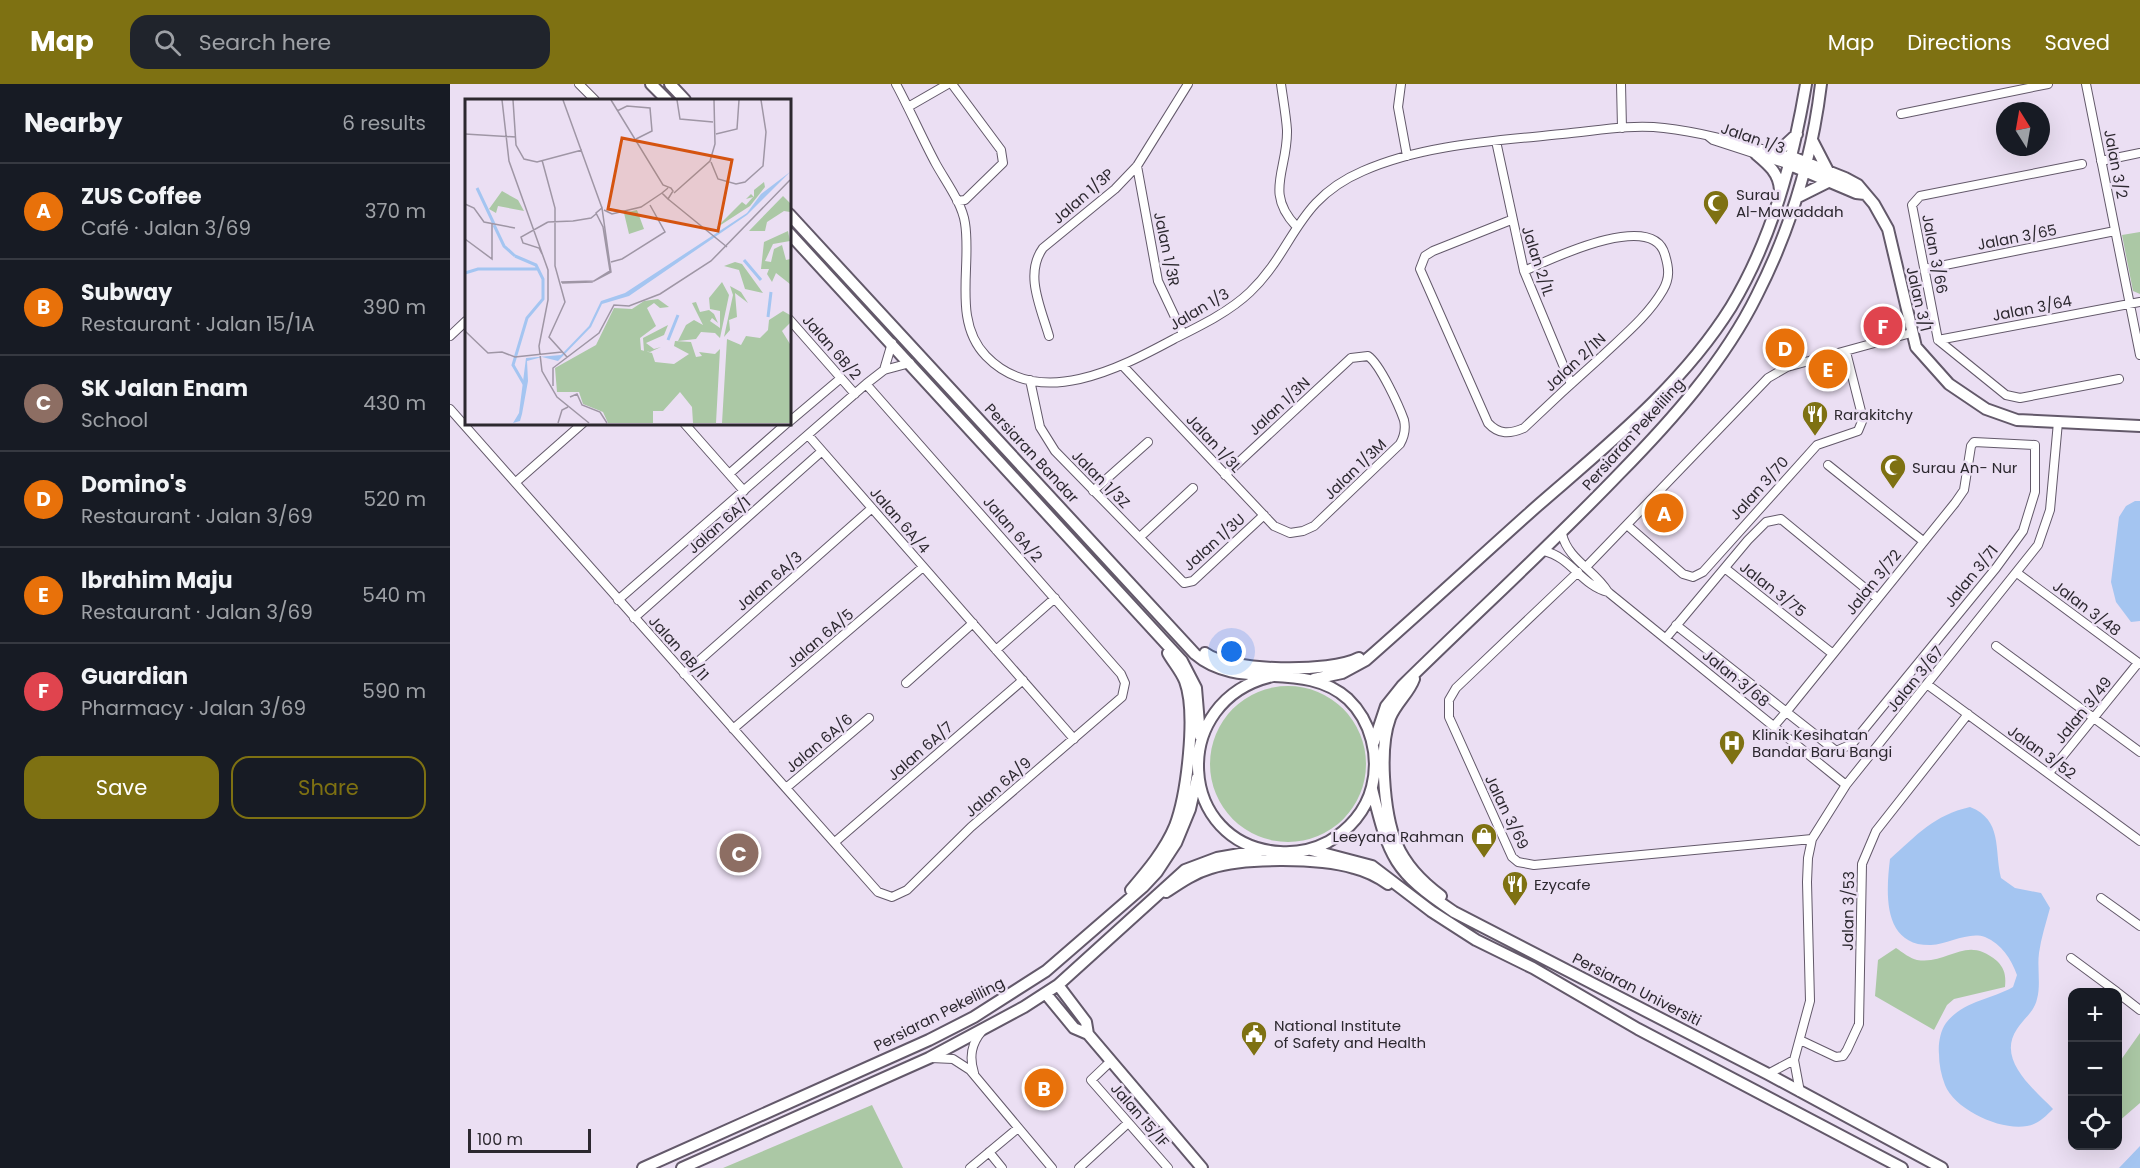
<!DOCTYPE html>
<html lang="en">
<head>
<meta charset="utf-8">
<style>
  :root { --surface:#171b24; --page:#20242c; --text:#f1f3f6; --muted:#9ea1a6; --line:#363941; --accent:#7e7112 }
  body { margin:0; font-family:Poppins,sans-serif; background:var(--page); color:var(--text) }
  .controls { position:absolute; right:18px; bottom:18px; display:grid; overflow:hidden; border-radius:12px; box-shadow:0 6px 24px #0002 }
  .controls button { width:54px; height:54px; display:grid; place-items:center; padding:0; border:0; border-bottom:2px solid var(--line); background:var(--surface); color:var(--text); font:30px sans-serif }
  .compass { position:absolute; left:1546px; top:18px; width:54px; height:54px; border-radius:50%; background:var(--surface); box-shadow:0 6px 24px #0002; rotate:349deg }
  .scale { position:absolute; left:18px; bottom:15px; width:123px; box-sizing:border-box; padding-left:6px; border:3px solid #2c282f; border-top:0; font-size:16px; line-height:21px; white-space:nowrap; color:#2c282f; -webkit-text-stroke:4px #ebdff3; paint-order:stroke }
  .you { position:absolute; left:782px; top:568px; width:21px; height:21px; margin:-15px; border:4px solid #fff; border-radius:50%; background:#1a73e8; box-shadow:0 0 0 9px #1a73e833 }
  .badge { display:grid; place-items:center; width:39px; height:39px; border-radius:50%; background:var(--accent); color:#fff; font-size:20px; font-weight:700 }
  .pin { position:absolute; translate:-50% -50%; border:3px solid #fff; box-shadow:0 2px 6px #0006 }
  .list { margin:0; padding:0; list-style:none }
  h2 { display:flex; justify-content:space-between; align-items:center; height:78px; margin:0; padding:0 24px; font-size:26px }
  h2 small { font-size:20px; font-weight:400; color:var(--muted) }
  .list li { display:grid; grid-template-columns:39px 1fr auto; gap:18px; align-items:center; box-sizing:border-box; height:96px; padding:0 24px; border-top:2px solid var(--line) }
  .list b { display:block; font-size:22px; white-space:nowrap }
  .list p { margin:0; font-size:20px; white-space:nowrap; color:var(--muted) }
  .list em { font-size:20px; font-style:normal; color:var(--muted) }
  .actions { display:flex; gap:12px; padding:18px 24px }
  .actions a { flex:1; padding:14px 0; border:2px solid var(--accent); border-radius:18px; text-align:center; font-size:21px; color:var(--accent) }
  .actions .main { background:var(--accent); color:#fff }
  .icon { flex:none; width:33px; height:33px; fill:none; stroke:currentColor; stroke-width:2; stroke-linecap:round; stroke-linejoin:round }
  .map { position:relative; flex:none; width:1690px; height:1084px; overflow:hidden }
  header { display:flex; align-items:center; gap:36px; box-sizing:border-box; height:84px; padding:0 30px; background:var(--accent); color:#fff }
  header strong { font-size:28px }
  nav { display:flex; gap:33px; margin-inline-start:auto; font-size:21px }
  .search { width:420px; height:54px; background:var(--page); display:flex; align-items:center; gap:15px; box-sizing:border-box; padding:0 21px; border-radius:18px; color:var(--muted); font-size:22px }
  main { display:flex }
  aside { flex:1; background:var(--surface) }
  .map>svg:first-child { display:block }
  .green { fill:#abc8a5 }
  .water { fill:#a4c5f1 }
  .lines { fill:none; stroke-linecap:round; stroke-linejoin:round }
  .street-casing { stroke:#63596a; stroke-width:10 }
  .secondary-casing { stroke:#63596a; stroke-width:14 }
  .street { stroke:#fff; stroke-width:8 }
  .secondary { stroke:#fff; stroke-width:10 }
  .labels { text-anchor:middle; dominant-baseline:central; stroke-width:5; stroke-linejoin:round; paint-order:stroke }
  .street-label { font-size:15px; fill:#2c282f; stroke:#ebdff3 }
  .poi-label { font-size:15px; fill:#2c282f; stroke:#ebdff3; text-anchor:start }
  .inset-river { fill:none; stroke:#a4c5f1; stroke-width:3 }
  .inset-road { fill:none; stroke:#9f96a5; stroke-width:1.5 }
  .view { fill:#d55410; fill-opacity:0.15; stroke:#d55410; stroke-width:3 }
  .inset-edge { fill:none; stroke:#2c282f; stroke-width:3 }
</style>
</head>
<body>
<header>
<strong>Map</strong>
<div class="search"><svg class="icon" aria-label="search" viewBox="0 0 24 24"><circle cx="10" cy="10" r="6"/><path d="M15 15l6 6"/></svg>Search here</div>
<nav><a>Map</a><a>Directions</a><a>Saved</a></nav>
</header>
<main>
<aside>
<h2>Nearby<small>6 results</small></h2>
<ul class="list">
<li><span class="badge" style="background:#e8710a">A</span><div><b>ZUS Coffee</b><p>Café · Jalan 3/69</p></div><em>370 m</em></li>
<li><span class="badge" style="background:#e8710a">B</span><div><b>Subway</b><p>Restaurant · Jalan 15/1A</p></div><em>390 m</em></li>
<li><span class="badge" style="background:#8d6e63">C</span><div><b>SK Jalan Enam</b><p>School</p></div><em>430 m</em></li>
<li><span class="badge" style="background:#e8710a">D</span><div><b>Domino's</b><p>Restaurant · Jalan 3/69</p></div><em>520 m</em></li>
<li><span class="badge" style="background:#e8710a">E</span><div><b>Ibrahim Maju</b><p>Restaurant · Jalan 3/69</p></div><em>540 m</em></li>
<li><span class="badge" style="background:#e0444e">F</span><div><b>Guardian</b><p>Pharmacy · Jalan 3/69</p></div><em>590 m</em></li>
</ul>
<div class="actions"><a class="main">Save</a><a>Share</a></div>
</aside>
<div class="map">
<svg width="1690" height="1084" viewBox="0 0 1690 1084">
  <rect width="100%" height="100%" fill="#ebdff3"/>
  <path class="green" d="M1690,148v62l-7,-3 -11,-56z
    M760 680a78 78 0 1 1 156 0a78 78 0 1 1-156 0Z
    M1446,864c6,4 15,11 21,12 33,5 48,-26 80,1 8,8 9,15 8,26l-51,12 -7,6 -13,25 -59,-34 3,-36z
    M1690,949v70l-22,19v-58z
    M422,1021l31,63h-180z"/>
  <path class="water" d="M1685,417h5v120l-9,1 -15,-20 -5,-20 8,-65 7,-11z
    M1520,723c33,13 24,42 31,71l14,10 26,5 9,15c-4,15 -9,30 -11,45 -2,14 2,32 -2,46 -3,13 -13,19 -20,30 -21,31 17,60 36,80 -8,8 -15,15 -26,17 -26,5 -72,-16 -82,-41 -4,-10 -6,-21 -6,-31 -1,-9 1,-23 7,-31 17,-22 44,-23 67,-36l4,-12c-6,-16 -15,-31 -32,-38 -16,-6 -37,7 -54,8 -49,1 -45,-53 -41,-86 27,-24 44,-44 80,-52z
    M1690,1062v22h-21z"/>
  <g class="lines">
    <g class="street-casing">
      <path id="street" d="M129,0l16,16
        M446,0c14,26 26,54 40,80 10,18 26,39 29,59 7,43 -13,98 21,133 53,55 134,12 188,-17 26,-13 55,-27 76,-47 45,-43 45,-92 113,-121 61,-27 134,-30 199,-37 34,-3 68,-10 102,-6 44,5 85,18 128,29
        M502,0l49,66 2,13 -38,37 -8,1
        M831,0c2,15 5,31 6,46 1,40 -23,62 9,96
        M951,0l-3,23 9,49
        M1171,0l1,44
        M1636,0l54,271
        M458,23l40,-23
        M1451,30l147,-30
        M1258,52l5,4 77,25
        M1046,57l28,130 47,113
        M1651,77l39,-8
        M687,82l21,115 25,53
        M1061,136l-78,31 -8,5 -5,13 68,154c11,12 22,11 36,5 25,-24 51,-48 77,-71 22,-21 47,-41 62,-67 7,-12 6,-22 2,-35 -12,-46 -116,5 -141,16
        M1475,185l190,-38
        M339,235l66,75
        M0,252l16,-15
        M599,252c-8,-28 -25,-62 -6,-88l72,-59 22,-23 51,-82
        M1488,256l-26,-135 8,-9 162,-32
        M1488,256l202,-38
        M1488,256l68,55 14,3 99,-19
        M673,282l151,160 16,7 13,-2 11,-5 86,-82c4,-7 6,-15 4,-24 -5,-14 -24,-56 -36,-64l-17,2 -126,117
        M434,286l8,-27
        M580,296l10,47 15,24 129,132 9,-2 71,-66
        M0,325l428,483 14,5 15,-7 64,-63 151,-130 3,-14 -4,-9 -255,-290
        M339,338l52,-44
        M234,339l60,68
        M358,351l266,304
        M1378,381l95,76
        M279,390l58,-51
        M66,398l67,-59
        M643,407l55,-49
        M1177,441l56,49 10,3 10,-5 114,-127 41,-14 5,-12 -17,-67
        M1112,450c6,26 33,36 46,58l238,193
        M690,453l53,-49
        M1094,467c27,6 38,35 64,41
        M1136,483l182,-189 19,-11 124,-34
        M1276,485l107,85
        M1128,488l-122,116 -7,12v17l63,140 6,5 16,3 278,-26
        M1567,489l123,91
        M168,516l248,-216 18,-14 26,-7
        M184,534l188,-167
        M1226,541l160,126 16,-7 144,-176 27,-37 12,-39v-47l-61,-3 -3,4 -7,44 -9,13 -168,208 -13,15
        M1216,554l82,-98 18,-18 15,-3 96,79
        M1546,562l144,106
        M546,566l59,-52
        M234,590l188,-166
        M456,599l67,-60
        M1478,601l212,156
        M283,645l190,-162
        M1599,689l89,-110
        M336,704l83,-70
        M385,758l188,-162
        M1651,814l39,28
        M1621,874l46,34
        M1668,909l22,17
        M1350,956l36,17 7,-1 4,-6 12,-26 3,-160 14,-33 92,-117
        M481,974l22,1 17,11 82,98
        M661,977l-20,19 77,88
        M524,989c-5,-16 -3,-29 8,-42
        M1318,990l26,-14
        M1350,1008l-6,-32 16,-59 -3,-119 1,-24 4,-19 34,-54 192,-240 12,-35 8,-88
        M539,1068l13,16
        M520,1084l48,-40
        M629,1084l49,-45"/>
    </g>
    <g class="secondary-casing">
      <path id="secondary" d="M201,0l16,16
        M220,0l15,16
        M1362,56l16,31
        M1320,67l12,-3 15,-14
        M1306,70c12,10 23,19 24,36
        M1342,73l53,21 13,7 16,19 14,25 28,118 33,37 37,25 31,11 123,6
        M1340,81l66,28 9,1
        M1348,113l32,-16
        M339,130l406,440c44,38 109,5 153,45 23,22 32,57 24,88 -6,24 -23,43 -44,55 -15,8 -32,11 -48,10 -103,-6 -113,-152 -7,-176
        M339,149l393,428 14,27 4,48
        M755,569c25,19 126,20 154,5
        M864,595l28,-6 24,-13c57,-50 113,-102 169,-152 71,-62 146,-121 196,-201 41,-68 62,-146 75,-223
        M964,595c-5,14 -18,24 -24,39 -7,19 -7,40 -6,59 3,54 12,86 57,119
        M924,658l12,-36 16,-20c72,-71 147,-139 217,-212 52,-53 105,-112 138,-179 34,-67 55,-136 64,-211
        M922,705c17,69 22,83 82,123l314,162 174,94
        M861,766l61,16 59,45 45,29 57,28 105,61 264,139
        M681,806c17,-20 34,-40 44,-64 12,-32 22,-113 10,-145 -4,-10 -12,-19 -17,-28
        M716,808c15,-10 28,-19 45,-24 34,-11 109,-10 143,0 12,3 24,9 34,16
        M608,901l28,37 2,12 114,134
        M596,910l28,34 14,6
        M193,1084l286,-128 45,-23 72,-46 97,-84 14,-15 19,-29 14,-34 7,-31
        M232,1084l247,-110 95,-51 34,-22 127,-115 32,-12 46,-8"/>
    </g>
    <use href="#street" class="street"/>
    <use href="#secondary" class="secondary"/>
  </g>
  <defs>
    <g id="mosque-pin" transform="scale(1.35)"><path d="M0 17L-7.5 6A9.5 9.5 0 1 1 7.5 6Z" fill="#7e7112" stroke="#ebdff3"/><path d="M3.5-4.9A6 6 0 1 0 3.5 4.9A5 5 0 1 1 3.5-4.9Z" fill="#fff"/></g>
    <g id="restaurant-pin" transform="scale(1.35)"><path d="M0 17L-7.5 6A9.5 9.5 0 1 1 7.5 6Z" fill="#7e7112" stroke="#ebdff3"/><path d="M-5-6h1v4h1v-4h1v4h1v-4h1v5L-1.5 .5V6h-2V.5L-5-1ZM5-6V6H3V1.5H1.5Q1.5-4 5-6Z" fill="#fff"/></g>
    <g id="hospital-pin" transform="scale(1.35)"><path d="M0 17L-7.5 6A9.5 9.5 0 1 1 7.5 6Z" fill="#7e7112" stroke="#ebdff3"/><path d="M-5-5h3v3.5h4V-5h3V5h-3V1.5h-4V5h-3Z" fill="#fff"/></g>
    <g id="shop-pin" transform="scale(1.35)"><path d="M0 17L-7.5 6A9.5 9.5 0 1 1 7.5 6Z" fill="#7e7112" stroke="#ebdff3"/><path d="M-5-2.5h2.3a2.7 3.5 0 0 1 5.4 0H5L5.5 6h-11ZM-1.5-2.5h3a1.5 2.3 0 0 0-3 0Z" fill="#fff"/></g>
    <g id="civic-pin" transform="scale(1.35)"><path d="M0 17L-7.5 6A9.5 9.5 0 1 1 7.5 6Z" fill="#7e7112" stroke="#ebdff3"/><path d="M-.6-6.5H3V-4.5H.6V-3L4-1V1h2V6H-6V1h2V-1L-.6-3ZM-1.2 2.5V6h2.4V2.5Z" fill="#fff"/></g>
  </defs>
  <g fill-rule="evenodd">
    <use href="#mosque-pin" x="1266" y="119"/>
    <use href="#restaurant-pin" x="1365" y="330"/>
    <use href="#mosque-pin" x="1443" y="383"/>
    <use href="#hospital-pin" x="1282" y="659"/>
    <use href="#shop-pin" x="1034" y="752"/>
    <use href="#restaurant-pin" x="1065" y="800"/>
    <use href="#civic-pin" x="804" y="950"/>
  </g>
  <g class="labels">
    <g class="street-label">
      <text transform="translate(1303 54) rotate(19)">Jalan 1/3</text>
      <text transform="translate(1666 80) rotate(79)">Jalan 3/2</text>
      <text transform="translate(633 112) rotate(-41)">Jalan 1/3P</text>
      <text transform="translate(1567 153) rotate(-11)">Jalan 3/65</text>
      <text transform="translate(717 165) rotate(78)">Jalan 1/3R</text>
      <text transform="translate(1485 170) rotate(79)">Jalan 3/66</text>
      <text transform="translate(1088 177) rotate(72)">Jalan 2/1L</text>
      <text transform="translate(1469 215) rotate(77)">Jalan 3/1</text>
      <text transform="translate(1582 224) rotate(-11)">Jalan 3/64</text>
      <text transform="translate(749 225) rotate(-31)">Jalan 1/3</text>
      <text transform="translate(382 263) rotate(49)">Jalan 6B/2</text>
      <text transform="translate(1125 278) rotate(-43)">Jalan 2/1N</text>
      <text transform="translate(829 322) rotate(-43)">Jalan 1/3N</text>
      <text transform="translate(1183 350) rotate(-48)">Persiaran Pekeliling</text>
      <text transform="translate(764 359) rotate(47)">Jalan 1/3L</text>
      <text transform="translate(582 369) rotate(47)">Persiaran Bandar</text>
      <text transform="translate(905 385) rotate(-44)">Jalan 1/3M</text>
      <text transform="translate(651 395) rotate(45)">Jalan 1/3Z</text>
      <text transform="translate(1309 404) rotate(-48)">Jalan 3/70</text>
      <text transform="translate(450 436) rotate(49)">Jalan 6A/4</text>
      <text transform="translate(269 441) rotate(-41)">Jalan 6A/1</text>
      <text transform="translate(563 445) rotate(49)">Jalan 6A/2</text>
      <text transform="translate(764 458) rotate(-42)">Jalan 1/3U</text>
      <text transform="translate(1521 492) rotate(-51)">Jalan 3/71</text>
      <text transform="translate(319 497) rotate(-41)">Jalan 6A/3</text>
      <text transform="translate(1423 498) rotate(-51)">Jalan 3/72</text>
      <text transform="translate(1323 505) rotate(38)">Jalan 3/75</text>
      <text transform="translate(1637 524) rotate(37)">Jalan 3/48</text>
      <text transform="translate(370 554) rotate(-40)">Jalan 6A/5</text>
      <text transform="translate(229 564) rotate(48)">Jalan 6B/11</text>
      <text transform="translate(1286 594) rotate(39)">Jalan 3/68</text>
      <text transform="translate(1465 595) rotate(-51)">Jalan 3/67</text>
      <text transform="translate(1633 626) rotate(-51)">Jalan 3/49</text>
      <text transform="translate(369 659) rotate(-40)">Jalan 6A/6</text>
      <text transform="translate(470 667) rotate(-41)">Jalan 6A/7</text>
      <text transform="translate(1592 668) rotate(36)">Jalan 3/52</text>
      <text transform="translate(548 703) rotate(-41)">Jalan 6A/9</text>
      <text transform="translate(1057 728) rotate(64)">Jalan 3/69</text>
      <text transform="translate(1398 827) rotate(-89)">Jalan 3/53</text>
      <text transform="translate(1187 905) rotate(27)">Persiaran Universiti</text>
      <text transform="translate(489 930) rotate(-27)">Persiaran Pekeliling</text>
      <text transform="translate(690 1031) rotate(49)">Jalan 15/1F</text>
    </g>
    <g class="poi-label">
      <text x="1286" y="110">Surau<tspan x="1286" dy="17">Al-Mawaddah</tspan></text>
      <text x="1384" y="330">Rarakitchy</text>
      <text x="1462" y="383">Surau An- Nur</text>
      <text x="1302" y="650">Klinik Kesihatan<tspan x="1302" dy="17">Bandar Baru Bangi</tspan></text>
      <text x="1014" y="752" text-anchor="end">Leeyana Rahman</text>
      <text x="1084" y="800">Ezycafe</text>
      <text x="824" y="941">National Institute<tspan x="824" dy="17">of Safety and Health</tspan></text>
    </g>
  </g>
  <g transform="translate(15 15)">
    <rect width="326" height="326" fill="#ebdff3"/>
    <path d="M299,83l1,5 -15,19 -34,22 26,-26 4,3 7,-8 -7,2 5,-5 3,3v-7zM37,92l16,9 6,11 -26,-5 -2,7 -7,-4zM318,97l7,7v9l-6,-1 -17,11 -2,9h-16zM172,111l7,19 -15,5 -5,-21zM323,132l2,10 -17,3 -8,17 6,1 3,-13 8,-4 4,15 4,-1v25l-14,-11 -4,9 -5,-8 2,-5h-8l3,-27zM270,163l7,2 21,29 -18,-4 -6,-19 -15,-4zM257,183l7,13 -9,43 -5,-5 -14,-1 -5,7 -18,2 8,-16 8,-5 9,5 -11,-22 4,-1 4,10 9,-2 5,4 4,9 -6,-5 -2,3 10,7v-17l-10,-2 -1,-11zM265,187l11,6 7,11 -13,-10 2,24 -8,3 1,10 -6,7 9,-42zM193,200l11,8 -9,1 -6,-5 -7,5 9,18 -16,12 1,12 11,3 3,9 19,2 15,-10 -15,-8 1,-5 16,1 5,15 6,-1 -3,-4 16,2 5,-5 -4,74h-23l-1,-16 -12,-15 -17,19h-10v12h-45l-5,-11 -20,-8 -4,-12h-22l-2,-24 41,-23 18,-37 18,1 12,-8zM318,212l7,4v8l-8,8 8,13v79h-68l5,-84 14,6 5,-9 14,2 8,-8 1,-10zM203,226l-4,10 -18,8 8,6 7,-2 -11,5 -6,-1 -1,-13z" fill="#abc8a5"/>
    <path d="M325,73l-43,43 -118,81 -27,8 -11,23 -33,34 -16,-4 -15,4 1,20 -6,33 -2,7 -7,2 6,-10 7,-55 35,-3 28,-29 12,-25 24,-8 122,-80 14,-19z" fill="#a4c5f1"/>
    <path class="inset-river" d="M12,89l17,36M29,126l10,21 11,10M50,157l21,9 7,14v20l-16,19 -14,47 11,19M279,161l17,20M0,174l13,-4h61M303,218l3,-25M203,241l10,-25"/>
    <path class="inset-road" d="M37,1l7,61 39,109v30l-9,46 3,25 15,26 32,26M48,1l3,45 8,14 13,3 45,-12M98,1l39,108M146,1l52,85 8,3 2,3 -5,8 -6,-6 6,-5M212,1l3,19 33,3M152,12l10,-5 23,2 2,23 -16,8M0,35l51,3M251,35l21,-5 2,-29M77,61l13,48v58l10,36 -16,35 18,20M246,63l7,17 18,5 9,-2 18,-16 3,-34 -5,-32M209,94l36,-32 5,-17 -1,-44M203,100l59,48M0,105l9,4 10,14 31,6M139,111l8,4 29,-7 21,-14M108,122l18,-3 5,-4M83,123l25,-1M0,140l27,20v-35M77,155l-3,-6 -16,-5 -2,-6 27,-15M146,163l11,-3 43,-27 -15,-27M96,183l33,-1 16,-10 -7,-44 -7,-14 6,-5 9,64 -19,10 -30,1M0,232l23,22 14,-1 13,5 47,-5M88,287v-18l46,-35 15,-28 15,1 31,-12 51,-33 79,-81M105,298l7,-3 5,11 18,7 7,11M93,324l4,-13 6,-3"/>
    <path class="view" d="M157,39l110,22 -14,71 -110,-22z"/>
    <rect width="326" height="326" class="inset-edge"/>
  </g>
</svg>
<div class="controls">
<button>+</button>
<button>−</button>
<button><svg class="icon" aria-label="locate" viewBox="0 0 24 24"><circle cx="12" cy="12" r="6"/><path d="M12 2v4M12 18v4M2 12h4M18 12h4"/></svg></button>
</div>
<svg class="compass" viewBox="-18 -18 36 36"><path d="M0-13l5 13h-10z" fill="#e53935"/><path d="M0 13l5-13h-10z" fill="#9ea1a6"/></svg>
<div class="scale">100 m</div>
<div class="you"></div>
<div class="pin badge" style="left:1214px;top:429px;background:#e8710a">A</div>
<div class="pin badge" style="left:594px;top:1004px;background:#e8710a">B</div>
<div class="pin badge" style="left:289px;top:769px;background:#8d6e63">C</div>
<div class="pin badge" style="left:1335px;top:264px;background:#e8710a">D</div>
<div class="pin badge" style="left:1378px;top:285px;background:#e8710a">E</div>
<div class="pin badge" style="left:1433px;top:242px;background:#e0444e">F</div>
</div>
</main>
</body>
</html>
